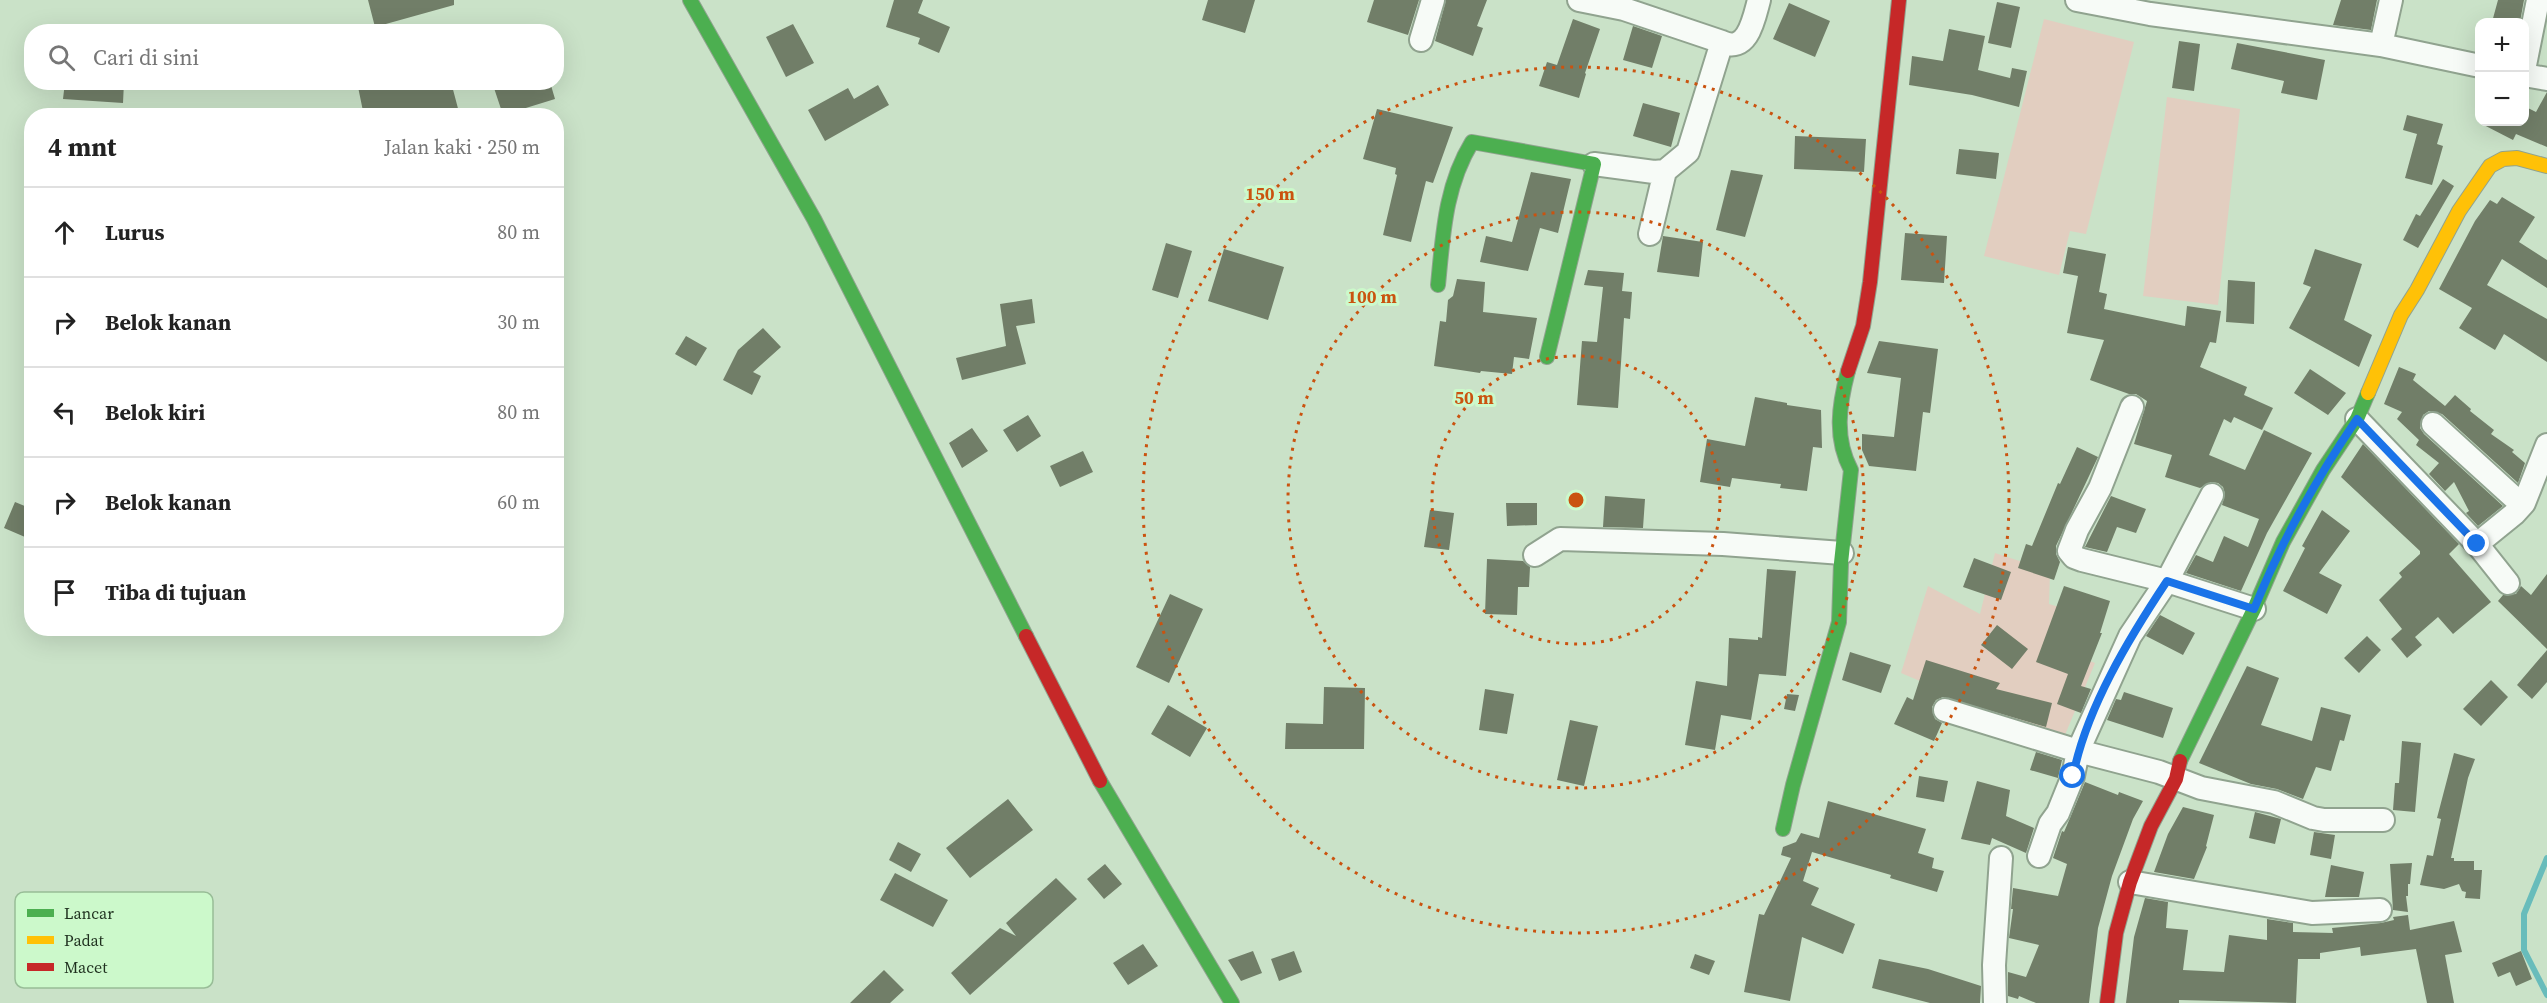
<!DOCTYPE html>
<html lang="id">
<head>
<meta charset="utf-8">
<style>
  :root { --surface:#fff; --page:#f6f6f6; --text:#222; --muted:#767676; --line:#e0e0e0 }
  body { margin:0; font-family:"Source Serif 4",serif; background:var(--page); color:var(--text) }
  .controls { position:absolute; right:18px; top:18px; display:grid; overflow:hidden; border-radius:12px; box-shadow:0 6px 24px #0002 }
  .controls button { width:54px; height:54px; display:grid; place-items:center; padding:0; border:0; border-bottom:2px solid var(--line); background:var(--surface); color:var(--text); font:30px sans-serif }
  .stop { position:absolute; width:18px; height:18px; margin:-14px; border:4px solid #1a73e8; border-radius:50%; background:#fff }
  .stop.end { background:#1a73e8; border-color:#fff; box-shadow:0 2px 6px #0008 }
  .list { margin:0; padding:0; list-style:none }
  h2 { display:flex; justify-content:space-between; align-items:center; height:78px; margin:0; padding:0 24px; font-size:26px }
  h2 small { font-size:20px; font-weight:400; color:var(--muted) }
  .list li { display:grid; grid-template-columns:39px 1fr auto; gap:18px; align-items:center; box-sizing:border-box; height:90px; padding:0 24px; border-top:2px solid var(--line) }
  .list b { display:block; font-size:22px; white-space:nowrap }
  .list em { font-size:20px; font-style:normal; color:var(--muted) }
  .icon { flex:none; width:33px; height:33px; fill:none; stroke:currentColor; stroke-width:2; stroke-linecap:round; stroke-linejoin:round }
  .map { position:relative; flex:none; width:2547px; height:1003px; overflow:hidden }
  .search { position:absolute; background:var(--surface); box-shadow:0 6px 24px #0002; left:24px; top:24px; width:540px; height:66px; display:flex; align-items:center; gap:15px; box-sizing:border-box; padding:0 21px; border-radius:24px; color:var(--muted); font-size:22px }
  .panel { position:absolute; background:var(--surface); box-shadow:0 6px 24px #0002; left:24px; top:108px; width:540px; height:528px; border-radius:24px }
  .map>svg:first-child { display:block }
  .green { fill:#e2cec0 }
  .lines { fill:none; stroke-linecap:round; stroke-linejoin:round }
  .stream { stroke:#68bcbb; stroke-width:6 }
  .building { fill:#717e68 }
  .street-casing { stroke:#90a38f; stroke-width:26 }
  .fast-casing { stroke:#90a38f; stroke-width:16 }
  .slow-casing { stroke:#90a38f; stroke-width:16 }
  .jam-casing { stroke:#90a38f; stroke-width:16 }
  .street { stroke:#f7fbf7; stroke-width:22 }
  .fast { stroke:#4caf50; stroke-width:14 }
  .slow { stroke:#ffc107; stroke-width:14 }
  .jam { stroke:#c62828; stroke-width:14 }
  .route { stroke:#1a73e8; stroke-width:8 }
  .ring { fill:none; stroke:#ca530f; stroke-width:3; stroke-dasharray:3 6 }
  .key { fill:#ccf9cb; stroke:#98bd97; stroke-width:1.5 }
  .key-label { font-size:16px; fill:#1f301f }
  .centre { fill:#ca530f; stroke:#ccf9cb; stroke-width:3 }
  .ring-label { font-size:18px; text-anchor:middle; font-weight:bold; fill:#ca530f; stroke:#ccf9cb; stroke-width:6; stroke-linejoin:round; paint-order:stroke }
</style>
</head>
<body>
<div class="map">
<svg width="2547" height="1003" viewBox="0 0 2547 1003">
  <rect width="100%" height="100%" fill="#cae2c8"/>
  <path class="green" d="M2044,19l90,23 -48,192 -16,-3 -11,44 -75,-19z
    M2167,97l73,12 -22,196 -75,-9z
    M1995,553l55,18 -1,33 30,9 -7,41 23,9 -33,79 -84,-19 3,-16 -80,-34 27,-87 52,28z"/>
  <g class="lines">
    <path class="stream" d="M2547,858l-23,56v36l23,45"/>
  </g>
  <path class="building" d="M368,0h86v5l-79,22z
    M894,0h29l-5,13 32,14 -11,26 -21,-9 2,-6 -34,-11z
    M1208,0h47l-10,33 -43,-13z
    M1374,0h45l-11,35 -41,-13z
    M1446,0h41l-10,26 6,2 -10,28 -38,-15z
    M2341,0h36l-6,30 -38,-5z
    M2498,0h26l-4,22h-28z
    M1997,2l23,5 -9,41 -23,-5z
    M1789,3l41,18 -15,36 -42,-18z
    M1573,19l27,10 -15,44 1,1 -7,24 -40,-12 8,-24 10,3z
    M793,24l21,39 -28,14 -20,-40z
    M1633,26l29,10 -10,32 -29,-8z
    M1949,29l36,7 -7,34 32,8 2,-10 15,3 -8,36 -47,-12 -63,-10 3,-29 31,5z
    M2179,41l21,3 -6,47 -22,-3z
    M2237,43l88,17 -8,40 -36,-7 3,-12 -53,-12z
    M65,82h59l-1,21 -60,-4z
    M357,82h94l9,34h-96z
    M492,82h58l5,17 -52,16z
    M878,85l11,20 -64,36 -17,-31 40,-22 6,11z
    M2547,92v55l-31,-13 -3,6 -35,-18h46v-16l12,6z
    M1643,103l37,10 -9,34 -38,-11z
    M1377,109l76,18 -20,56 -7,-2 -15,61 -28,-7 14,-60 -2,-1 1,-6 -33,-9z
    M2407,115l36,9 -6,20 6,2 -11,39 -27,-7 12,-44 -14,-4z
    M1795,136l71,3 -2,33 -70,-3z
    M1959,149l40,4 -3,26 -40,-5z
    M1731,170l32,5 -18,62 -29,-7z
    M1531,172l40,7 -13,54 -18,-5 -12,43 -48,-9 6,-26 26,6z
    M2443,179l11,7 -36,62 -15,-8 13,-26 4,2z
    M2502,197l33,20 -16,25 28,18v28l-45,-29 -15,26 60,34v43l-43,-28 -9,16 -36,-22 13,-20 -33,-19 36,-68 15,-21 7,4z
    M1905,233l42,3 -3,47 -43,-3z
    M1663,236l40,6 -4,35 -42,-5z
    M1166,243l26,8 -14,47 -26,-8z
    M2068,247l38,7 -7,38 8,2 -3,15 81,17 2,-20 34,5 -5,32 -6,-1 -10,25 47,20 -3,8 29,13 -11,22 -28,-13 -3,6 -7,-4 -15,36 36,15 19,-40 48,23 -45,80 -26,58 -55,-18 10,-18 17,7 11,-26 24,11 11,-28 -37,-14 3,-11 -2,-7 -5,-4 -7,-1 -11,6 -35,-11 7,-22 -38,-11 13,-43 -11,-7h-7l-39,-14 14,-40 -37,-7 11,-57 -15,-3z
    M1224,249l60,18 -16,53 -60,-19z
    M2315,249l47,15 -18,56 28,15 -13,32 -70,-39 22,-41 -8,-3z
    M1588,270l36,3 -2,18 10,1 -2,27 -6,-1 -6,90 -41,-3 5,-64 15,1 6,-55 -19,-2z
    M1457,279l28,3 -2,30 54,6 -8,41 -15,-2 -2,17 -31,-3 -1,2 -46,-7 6,-45 6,1 2,-22 5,-4z
    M2228,280l27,2 -1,42 -28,-2z
    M1032,299l3,24 -19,3 10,38 -64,16 -6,-22 50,-12 -6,-42z
    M763,328l18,19 -28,25 8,4 -9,19 -29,-15 15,-30z
    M686,336l21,12 -11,18 -21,-12z
    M1879,341l59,8 -8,64 -7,-1 -7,59 -47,-5 -7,-16v-16l32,3 7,-59 -34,-5z
    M2399,367l17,7 -3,6 32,26 10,-11 16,14 -1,2 24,19 -3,4 23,16 -2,2 13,11 -7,20 -76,-69 -13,-3 -6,4 -3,13 4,6 79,72 -25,20 -12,-13 3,-2 -15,-29 -9,9 -16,-17 10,-11 -23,-18 3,-5 -22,-21 5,-7 -18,-8z
    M2310,369l36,24 -18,22 -34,-22z
    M1755,397l32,6v2l34,5 1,38 -9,-1 -6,44 -27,-3 1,-4 -49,-6 -2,9 -30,-5 7,-43 38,7z
    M1028,415l13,21 -24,16 -14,-22z
    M972,428l16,23 -26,17 -13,-25z
    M2363,444l96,100 -10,10 42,48 -38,32 -15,-17 -23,20 7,8 -15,13 -16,-19 11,-10 -23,-29 23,-23 -3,-4 21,-19v-3l-79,-74z
    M2077,447l21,10 -42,89v8l4,8 -6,18 -36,-12 8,-24 6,2 26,-63 2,1z
    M1083,451l10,21 -33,15 -10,-21z
    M1605,496l40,3 -2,29 -40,-1z
    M2111,496l35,13 -10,24 -19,-6 -10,25 -22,-5z
    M15,502l17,7v31l-28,-12z
    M1506,503h31v22l-30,1z
    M1430,510l24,3 -5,37 -25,-3z
    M2322,510l28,21 -31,42 23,12 -15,29 -44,-23 22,-43 -3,-2z
    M1974,558l37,14 -10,28 -38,-13z
    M1487,559l36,2 7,6 -1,20h-11l-1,28 -32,-1z
    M1767,569l29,2 -10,105 -27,-2 -8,46 -30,-5 -6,35 -30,-5 11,-64 31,5 2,-48 29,2v-3l4,1z
    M2547,574v75l-49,-48 5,-6 13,-1 5,-8 10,9z
    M2064,586l46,15 -10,32h2l-21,53 10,3 -10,24 -24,-9 11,-30 -32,-12z
    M1170,594l33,15 -34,74 -33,-16z
    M2160,615l35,18 -12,22 -37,-19z
    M1997,625l31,24 -16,20 -31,-24z
    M2367,636l14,14 -22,23 -15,-15z
    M2547,650v32l-15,17 -15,-14z
    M1850,652l41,13 -10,28 -39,-13z
    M1926,660l74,23 -4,6 56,14 -6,24 -103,-30 -7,3 -4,7 3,12 7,4 -8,18 -40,-17 13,-27 6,3z
    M2247,666l32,12 -18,47 51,16 9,-34 30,8 -7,26 -4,-1 -9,31 -15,-4 -13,32 -26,-10 -26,-5 -52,-21z
    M2491,680l17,17 -27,29 -18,-17z
    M1324,687l41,1 -1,61h-79l1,-26 37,1z
    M1485,689l29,5 -7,40 -28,-4z
    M2124,692l49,16 -10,30 -56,-18 9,-21 5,1z
    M1787,694l12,1 -4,16 -11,-2z
    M1168,705l39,23 -17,29 -39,-23z
    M1570,720l28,6 -14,60 -27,-6z
    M2402,741l19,2 -6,69 -22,-2 2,-27h4z
    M2036,752l26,8 -4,18 -28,-8z
    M2454,753l21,6 -7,19 -17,80h3v3h20v9h8l-2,29 -15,-1 1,-6 -4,-1 -3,-7 -15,5 -24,-4 7,-30 6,1 8,-37 -4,-1z
    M1919,776l29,5 -4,21 -28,-5z
    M1977,781l33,9 -4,26 28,12 -8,25 -34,-15 -2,7 -29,-6z
    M2085,782l33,13 1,-3 24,9 -10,18 -21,57 -14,52 -9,75h-53l-17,-7 -1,3 -10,-3v-24l18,5 13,-32 -30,-7 4,-29h-2l2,-21 45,8 9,-32 -14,-6 9,-27 2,1 6,-14z
    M1008,799l25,31 -63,48 -24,-30z
    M1828,801l98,28 -8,24 16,5 -2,10 12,3 -7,21 -47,-14 1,-3 -79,-23 -9,29 16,7 -8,17 44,19 -12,30 -41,-17 -12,64 -46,-9 15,-78 5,1 27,-57 -10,-3 2,-8 13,-5 5,-9 18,5z
    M2183,807l31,8 -8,31 1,1 -13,32 -40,-7 14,-38z
    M2255,812l26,7 -6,25 -26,-6z
    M2314,832l21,3 -4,24 -21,-4z
    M898,842l23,12 -10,18 -22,-12z
    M2412,863l-2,21h-2v12h-2l2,16 -15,-2 -3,-46z
    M1105,864l17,20 -18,15 -17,-20z
    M2331,865l33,7 -5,25h-34z
    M895,873l53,27 -15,27 -53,-27z
    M1056,878l21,21 -107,96 -19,-22 49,-45 16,8 -10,-13z
    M2145,898l23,4 -2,26 22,2 -5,40 41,2 5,-37 38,5v-21l26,4v9l40,1 -1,-5 49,-5 13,-3 -1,-3 15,-2 2,15 44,-9 8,31 -17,3 9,48h-27l-11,-54 -55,7 -1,-9 -40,6v6h-22l-2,44 -117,-3v3h-53l8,-66z
    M1143,944l15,22 -30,19 -15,-22z
    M1253,951l9,22 -21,8 -13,-21z
    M1294,951l8,21 -23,9 -8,-22z
    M2521,951l11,28 -16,7 -6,-14 -12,5 -6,-14z
    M1695,954l20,7 -6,14 -19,-7z
    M1879,959l49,10 53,17 -1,17h-50l-58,-15z
    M884,970l20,20 -14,13h-40z"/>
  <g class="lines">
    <g class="street-casing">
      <path id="street" d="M1579,0l45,9 98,33
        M2077,0l73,14 231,31 99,21
        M1421,40l12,-40
        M2381,45l10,-45
        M2524,70l14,-70
        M2524,75l23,4
        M1594,164l60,8 11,-1 23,-19 34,-110c26,12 32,-24 37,-42
        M1650,234l15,-63
        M2132,407l-32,81 -23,42 -8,21 5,6 8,3 85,21 87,28
        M2357,419l120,125 31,39
        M2433,424l89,81
        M2477,544l37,-30 10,-11 23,-58
        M1535,555l25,-16 163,5 119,9
        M1945,710l133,41 81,21 42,16 73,14 39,16 11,2h59
        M2039,856l11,-32 8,-11 15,-37 5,-25 52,-115 37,-55 45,-86
        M2130,882l182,31 68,-3
        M1995,1003l-1,-38 7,-107"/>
    </g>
    <g class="fast-casing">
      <path id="fast" d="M690,0l124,219 212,417
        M1438,285c5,-50 7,-99 34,-143l122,22 -47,193
        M2180,761l74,-152 29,-67 40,-72 34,-51 11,-26
        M1100,781l132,222
        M1783,829l10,-44 46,-163 2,-59 10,-93c-17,-32 -12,-65 -3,-99"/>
    </g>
    <g class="slow-casing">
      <path id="slow" d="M2368,393l33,-78 16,-25 42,-79 31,-45 13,-7 14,-1 30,8"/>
    </g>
    <g class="jam-casing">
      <path id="jam" d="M1848,371l15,-45 7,-44 29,-282
        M1026,636l74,145
        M2107,1003l9,-70 14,-51 21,-56 25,-47 4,-18"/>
    </g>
    <use href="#street" class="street"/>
    <use href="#fast" class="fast"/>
    <use href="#slow" class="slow"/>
    <use href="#jam" class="jam"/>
  </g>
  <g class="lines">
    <path class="route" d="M2073,776c13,-67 56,-138 94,-195l87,28c27,-67 62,-130 103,-190l120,125"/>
  </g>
  <g class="ring">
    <circle cx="1576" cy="500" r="144"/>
    <circle cx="1576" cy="500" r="288"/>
    <circle cx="1576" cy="500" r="433"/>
  </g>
  <rect x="15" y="892" width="198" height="96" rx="9" class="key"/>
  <rect x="27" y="909" width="27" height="8" fill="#4caf50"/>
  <rect x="27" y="936" width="27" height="8" fill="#ffc107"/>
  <rect x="27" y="963" width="27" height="8" fill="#c62828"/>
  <g class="key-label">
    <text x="64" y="919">Lancar</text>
    <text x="64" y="946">Padat</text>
    <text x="64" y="973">Macet</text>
  </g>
  <circle cx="1576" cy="500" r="9" class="centre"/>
  <g class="ring-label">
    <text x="1270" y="200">150 m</text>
    <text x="1372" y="303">100 m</text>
    <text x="1474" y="404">50 m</text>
  </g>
</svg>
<div class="controls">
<button>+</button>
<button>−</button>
</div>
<div class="stop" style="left:2073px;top:776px"></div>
<div class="stop end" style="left:2477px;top:544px"></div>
<div class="search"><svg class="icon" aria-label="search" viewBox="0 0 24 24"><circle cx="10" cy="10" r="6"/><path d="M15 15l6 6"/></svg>Cari di sini</div>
<section class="panel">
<h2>4 mnt<small>Jalan kaki · 250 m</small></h2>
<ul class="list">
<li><svg class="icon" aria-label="ahead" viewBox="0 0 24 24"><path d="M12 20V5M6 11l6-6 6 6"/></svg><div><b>Lurus</b></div><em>80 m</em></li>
<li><svg class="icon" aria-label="right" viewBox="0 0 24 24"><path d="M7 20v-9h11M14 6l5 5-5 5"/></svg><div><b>Belok kanan</b></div><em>30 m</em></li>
<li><svg class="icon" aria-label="left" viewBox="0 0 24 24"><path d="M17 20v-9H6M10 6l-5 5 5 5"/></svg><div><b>Belok kiri</b></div><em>80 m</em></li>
<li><svg class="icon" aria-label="right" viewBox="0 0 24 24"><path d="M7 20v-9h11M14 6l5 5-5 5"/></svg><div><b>Belok kanan</b></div><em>60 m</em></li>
<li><svg class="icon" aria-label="arrive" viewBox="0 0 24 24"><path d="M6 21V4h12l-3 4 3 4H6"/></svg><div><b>Tiba di tujuan</b></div></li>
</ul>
</section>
</div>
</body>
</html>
